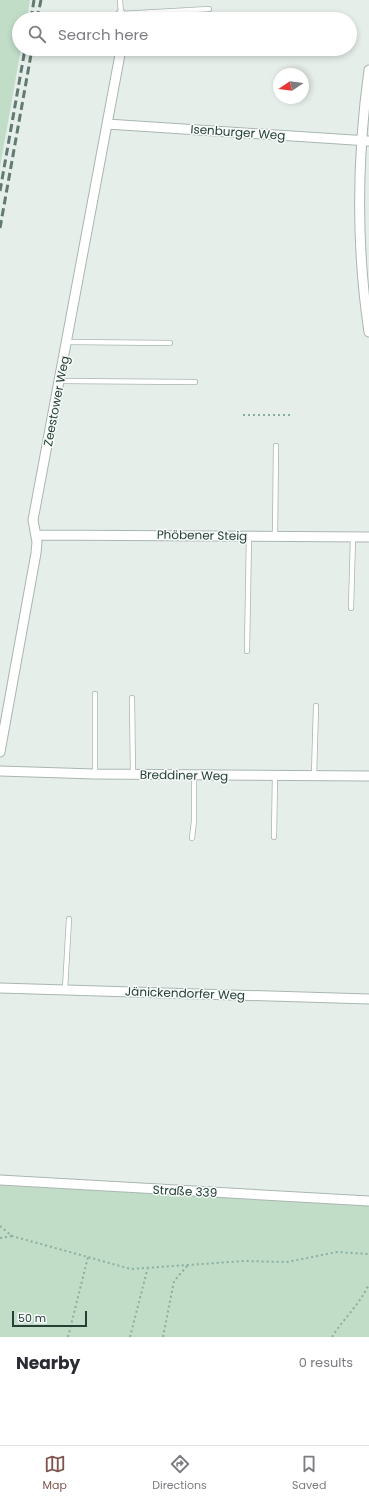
<!DOCTYPE html>
<html lang="en">
<head>
<meta charset="utf-8">
<style>
  :root { --surface:#fff; --page:#f7f7f7; --text:#2b2b33; --muted:#7c7c81; --line:#e1e1e2; --accent:#80544c }
  body { margin:0; font-family:Poppins,sans-serif; background:var(--page); color:var(--text) }
  .compass { position:absolute; left:273px; top:68px; width:36px; height:36px; border-radius:50%; background:var(--surface); box-shadow:0 2px 6px #0003; rotate:257deg }
  .scale { position:absolute; left:12px; bottom:10px; width:75px; box-sizing:border-box; padding-left:4px; border:2px solid #263f37; border-top:0; font-size:11px; line-height:14px; white-space:nowrap; color:#263f37; -webkit-text-stroke:3px #f6faf8; paint-order:stroke }
  .list { margin:0; padding:0; list-style:none }
  h2 { display:flex; justify-content:space-between; align-items:center; height:52px; margin:0; padding:0 16px; font-size:17px }
  h2 small { font-size:13px; font-weight:400; color:var(--muted) }
  .icon { flex:none; width:22px; height:22px; fill:none; stroke:currentColor; stroke-width:2; stroke-linecap:round; stroke-linejoin:round }
  .map { position:relative; flex:none; width:369px; height:1337px; overflow:hidden }
  .search { position:absolute; background:var(--surface); box-shadow:0 2px 6px #0003; left:12px; right:12px; top:12px; height:44px; display:flex; align-items:center; gap:10px; box-sizing:border-box; padding:0 14px; border-radius:22px; color:var(--muted); font-size:15px }
  .sheet { height:108px; background:var(--surface) }
  nav { display:flex; justify-content:space-around; align-items:center; box-sizing:border-box; height:56px; border-top:1px solid var(--line); background:var(--surface); font-size:11px; color:var(--muted) }
  nav a { display:grid; justify-items:center; gap:2px }
  nav .on { color:var(--accent) }
  .map>svg:first-child { display:block }
  .green { fill:#c1ddc8 }
  .lines { fill:none; stroke-linecap:round; stroke-linejoin:round }
  .service-casing { stroke:#a9b6b1; stroke-width:6 }
  .minor-casing { stroke:#a9b6b1; stroke-width:11 }
  .path { stroke:#89afa2; stroke-width:2; stroke-dasharray:2 3; stroke-linecap:butt }
  .service { stroke:#fff; stroke-width:4.5 }
  .minor { stroke:#fff; stroke-width:9 }
  .rail { stroke:#617a72; stroke-width:3; stroke-dasharray:8 4; stroke-linecap:butt }
  .labels { text-anchor:middle; dominant-baseline:central; stroke-width:3; stroke-linejoin:round; paint-order:stroke }
  .street-label { font-size:12px; fill:#263f37; stroke:#f6faf8 }
</style>
</head>
<body>
<div class="map">
<svg width="369" height="1337" viewBox="0 0 369 1337">
  <rect width="100%" height="100%" fill="#e6eeea"/>
  <path class="green" d="M0,0h30l-3,19h-8v30h2l-21,118z
    M0,1185l369,21v131h-369z"/>
  <g class="lines">
    <g class="service-casing">
      <path id="service" d="M120,0l1,14 88,-5
        M67,342l103,1
        M60,381l135,1
        M275,536l1,-90
        M351,608l2,-71
        M247,651l2,-115
        M132,698l1,76
        M95,774v-80
        M314,776l2,-70
        M274,837l1,-62
        M192,838l2,-17v-46
        M65,989l4,-70"/>
    </g>
    <g class="minor-casing">
      <path id="minor" d="M121,14l1,5
        M369,70c-12,87 -13,175 0,262
        M107,124l262,17
        M36,535l333,2
        M0,752l36,-199 1,-11 -4,-22 88,-471
        M0,771l95,3 274,2
        M0,988l369,11
        M0,1180l369,21"/>
    </g>
    <path class="path" d="M243,415h50
      M0,1226l12,10 119,33 113,-8 43,1 50,-10 32,2
      M0,1238l12,-2
      M68,1337l20,-80
      M130,1337l18,-70
      M163,1337l11,-56 14,-16
      M332,1337c12,-19 28,-33 37,-53"/>
    <use href="#service" class="service"/>
    <use href="#minor" class="minor"/>
    <path class="rail" d="M31,19l3,-19
      M37,19l4,-19
      M0,191l25,-142
      M0,228l32,-179"/>
  </g>
  <g class="labels">
    <g class="street-label">
      <text transform="translate(238 132) rotate(4)">Isenburger Weg</text>
      <text transform="translate(56 401) rotate(-79)">Zeestower Weg</text>
      <text transform="translate(202 535) rotate(1)">Phöbener Steig</text>
      <text transform="translate(184 775) rotate(1)">Breddiner Weg</text>
      <text transform="translate(185 993) rotate(2)">Jänickendorfer Weg</text>
      <text transform="translate(185 1191) rotate(3)">Straße 339</text>
    </g>
  </g>
</svg>
<svg class="compass" viewBox="-18 -18 36 36"><path d="M0-13l5 13h-10z" fill="#e53935"/><path d="M0 13l5-13h-10z" fill="#7c7c81"/></svg>
<div class="scale">50 m</div>
<div class="search"><svg class="icon" aria-label="search" viewBox="0 0 24 24"><circle cx="10" cy="10" r="6"/><path d="M15 15l6 6"/></svg>Search here</div>
</div>
<section class="sheet">
<h2>Nearby<small>0 results</small></h2>
<ul class="list">
</ul>
</section>
<nav>
<a class="on"><svg class="icon" aria-label="map" viewBox="0 0 24 24"><path d="M3 6l6-2 6 2 6-2v14l-6 2-6-2-6 2zM9 4v14M15 6v14"/></svg>Map</a>
<a><svg class="icon" aria-label="directions" viewBox="0 0 24 24"><path d="M12 3l9 9-9 9-9-9zM9 14v-3h6M13 9l2 2-2 2"/></svg>Directions</a>
<a><svg class="icon" aria-label="saved" viewBox="0 0 24 24"><path d="M7 4h10v16l-5-4-5 4z"/></svg>Saved</a>
</nav>
</body>
</html>
